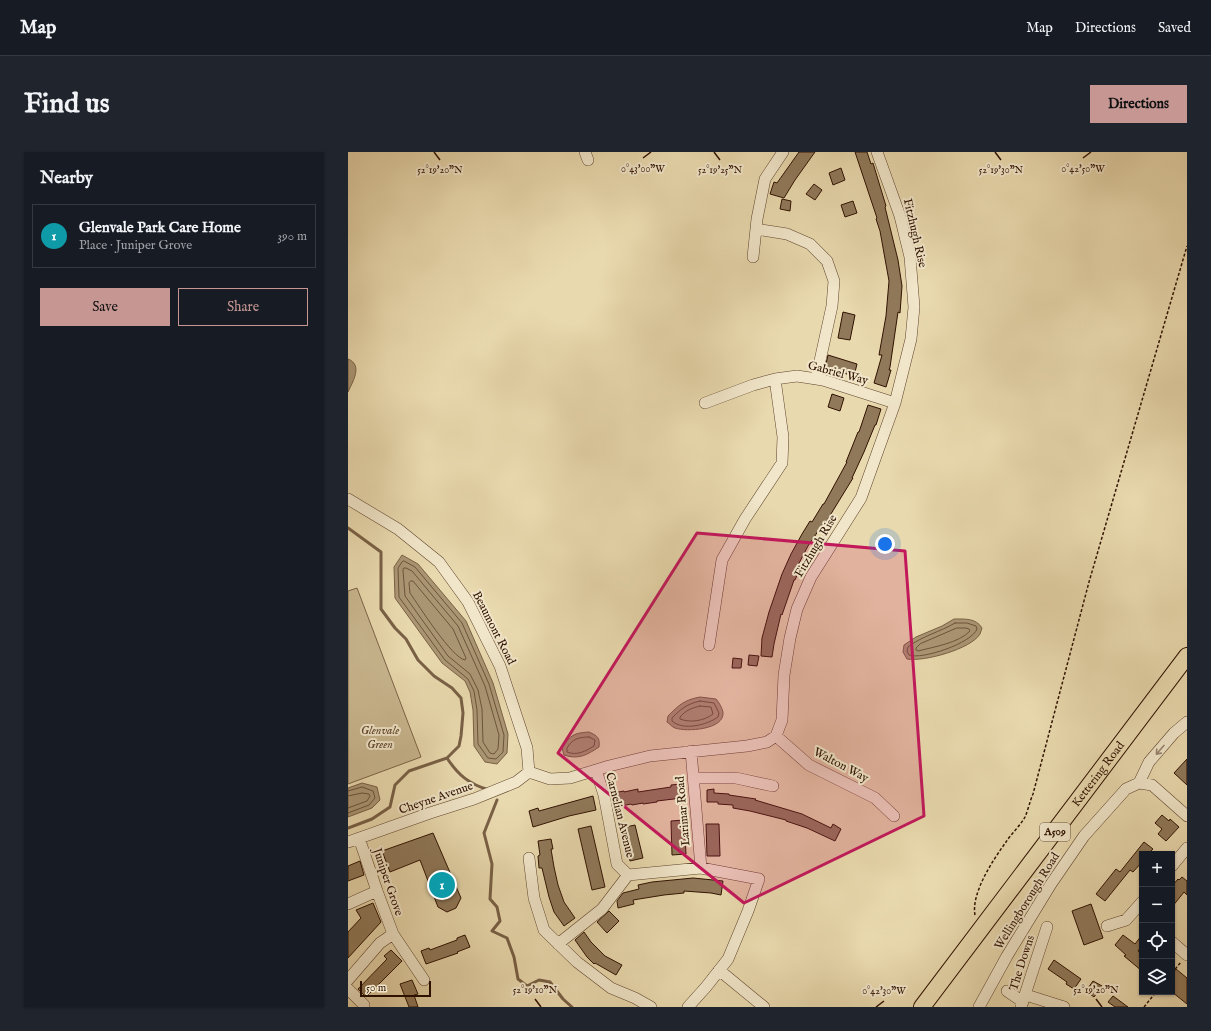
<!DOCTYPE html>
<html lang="en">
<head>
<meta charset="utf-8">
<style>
  :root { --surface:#171b24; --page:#20242c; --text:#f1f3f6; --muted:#9ea1a6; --line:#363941; --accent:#c59692 }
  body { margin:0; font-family:"IM FELL English",serif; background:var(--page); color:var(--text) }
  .controls { position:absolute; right:12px; bottom:12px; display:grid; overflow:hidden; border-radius:0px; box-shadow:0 1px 3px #0004 }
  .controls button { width:36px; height:36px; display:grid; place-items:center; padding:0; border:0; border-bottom:1px solid var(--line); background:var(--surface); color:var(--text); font:20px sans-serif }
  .scale { position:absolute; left:12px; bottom:10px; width:71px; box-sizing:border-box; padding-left:4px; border:2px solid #2f1100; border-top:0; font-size:11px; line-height:14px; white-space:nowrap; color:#2f1100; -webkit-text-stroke:3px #f1e6ca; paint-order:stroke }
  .you { position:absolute; left:537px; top:392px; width:14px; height:14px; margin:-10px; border:3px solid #fff; border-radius:50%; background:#1a73e8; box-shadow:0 0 0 6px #1a73e833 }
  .badge { display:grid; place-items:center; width:26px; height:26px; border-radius:50%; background:var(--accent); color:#fff; font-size:13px; font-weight:700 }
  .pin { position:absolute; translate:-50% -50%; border:2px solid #fff; box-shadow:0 1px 4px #0006 }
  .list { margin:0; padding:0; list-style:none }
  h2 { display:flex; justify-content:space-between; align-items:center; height:52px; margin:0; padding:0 16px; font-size:17px }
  h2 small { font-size:13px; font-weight:400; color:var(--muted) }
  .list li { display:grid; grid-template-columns:26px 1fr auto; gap:12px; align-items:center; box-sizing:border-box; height:64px; margin:0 8px 8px; padding:0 8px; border:1px solid var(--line); border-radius:0px }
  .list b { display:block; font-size:15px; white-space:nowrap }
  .list p { margin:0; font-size:13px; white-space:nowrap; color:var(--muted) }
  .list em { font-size:13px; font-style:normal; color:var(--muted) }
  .actions { display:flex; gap:8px; padding:12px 16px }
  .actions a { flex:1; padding:9px 0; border:1px solid var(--accent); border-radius:0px; text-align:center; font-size:14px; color:var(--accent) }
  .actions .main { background:var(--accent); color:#111 }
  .icon { flex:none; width:22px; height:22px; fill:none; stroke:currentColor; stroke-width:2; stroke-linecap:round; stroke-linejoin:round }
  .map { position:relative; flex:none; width:839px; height:855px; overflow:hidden; border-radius:0px }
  header { display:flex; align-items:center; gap:24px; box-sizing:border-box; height:56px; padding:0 20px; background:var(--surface); border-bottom:1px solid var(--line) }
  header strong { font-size:19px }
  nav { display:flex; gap:22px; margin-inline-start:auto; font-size:14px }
  .intro { display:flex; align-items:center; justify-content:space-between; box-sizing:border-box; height:96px; padding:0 24px }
  h1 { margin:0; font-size:28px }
  .button { padding:10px 18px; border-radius:0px; background:var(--accent); color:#111; font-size:14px; font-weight:700 }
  main { display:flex; gap:24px; padding:0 24px }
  aside { flex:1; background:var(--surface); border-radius:0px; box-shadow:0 1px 3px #0004 }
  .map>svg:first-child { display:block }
  .green { fill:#c9b790; stroke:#7c6448 }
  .water { fill:#aa9573; stroke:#796045 }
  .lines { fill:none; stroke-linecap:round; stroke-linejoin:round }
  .shore { stroke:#6c533a; stroke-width:1 }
  .stream { stroke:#796045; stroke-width:3 }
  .building { fill:#90795a; stroke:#2f1100 }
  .minor-casing { stroke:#5e432c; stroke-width:12 }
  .highway-casing { stroke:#2f1100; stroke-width:18 }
  .path { stroke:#2f1100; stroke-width:1.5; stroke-dasharray:3 2; stroke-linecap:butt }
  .minor { stroke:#f1e6ca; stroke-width:11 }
  .highway { stroke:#e9d9ae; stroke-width:16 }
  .oneway { stroke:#9a866f }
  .marked { fill:#c2185b; fill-opacity:0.2; stroke:#c2185b; stroke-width:3; stroke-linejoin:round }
  .ticks { fill:none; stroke:#2f1100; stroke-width:1.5 }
  .labels { text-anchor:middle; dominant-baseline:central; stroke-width:4; stroke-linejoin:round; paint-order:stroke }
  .shield { fill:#f1e6ca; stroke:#69513d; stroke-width:1 }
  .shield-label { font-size:11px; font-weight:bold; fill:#2f1100 }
  .street-label { font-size:12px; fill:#2f1100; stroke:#f1e6ca }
  .park-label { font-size:12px; font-style:italic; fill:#5d432b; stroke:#f1e6ca }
  .ticks-label { font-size:10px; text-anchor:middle; fill:#2f1100; stroke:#f1e6ca; stroke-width:4; stroke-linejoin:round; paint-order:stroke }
</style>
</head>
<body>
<header>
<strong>Map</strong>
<nav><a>Map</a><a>Directions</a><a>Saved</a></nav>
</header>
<div class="intro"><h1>Find us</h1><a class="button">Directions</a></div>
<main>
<aside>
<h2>Nearby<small></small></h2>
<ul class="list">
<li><span class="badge" style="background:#0f9aa8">1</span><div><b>Glenvale Park Care Home</b><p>Place · Juniper Grove</p></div><em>390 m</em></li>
</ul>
<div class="actions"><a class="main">Save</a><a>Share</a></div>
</aside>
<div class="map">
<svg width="839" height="855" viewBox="0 0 839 855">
  <rect width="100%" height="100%" fill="#e9d9ae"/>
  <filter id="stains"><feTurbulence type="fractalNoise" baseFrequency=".005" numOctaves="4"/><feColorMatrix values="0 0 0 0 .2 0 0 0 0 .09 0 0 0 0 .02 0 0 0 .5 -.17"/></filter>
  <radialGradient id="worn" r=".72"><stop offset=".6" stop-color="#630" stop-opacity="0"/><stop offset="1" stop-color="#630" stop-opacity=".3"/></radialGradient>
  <path class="green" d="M9,436l64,169 -73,27v-193z"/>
  <path class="water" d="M0,207c15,6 5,22 0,33z
    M54,403l16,9 48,57 27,62 15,51 -1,19 -10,11 -12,-2 -11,-16 -1,-36 -3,-18 -5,-11 -23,-18 -47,-65 -1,-31z
    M606,467c11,0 22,-1 28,9 -1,2 -1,4 -2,6 -9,15 -56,28 -73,25l-4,-7 1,-7 12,-8 26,-11z
    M352,545l16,2c3,3 6,9 7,13 2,18 -37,20 -48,16 -3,-1 -5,-4 -8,-6l1,-6c11,-11 16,-16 32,-19z
    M241,580c9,4 11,6 10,15 -12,8 -21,13 -35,8l-2,-7c8,-13 12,-15 27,-16z
    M14,631l15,4 3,13 -8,8 -24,9v-29z"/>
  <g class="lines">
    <path class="shore" d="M56,409l11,6 47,56 27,61 15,51 -1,17 -7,7 -8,-1 -10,-14 -1,-34 -3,-19 -6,-12 -23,-19 -46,-63 -1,-29 4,-6z
      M56,416h2l6,3 46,55 27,60 14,49 -1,14 -4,5 -4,-1 -7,-11 -1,-33 -4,-19 -8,-16 -22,-18 -43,-60 -2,-26z
      M63,429h2l40,48 13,29 -1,2c-13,-2 -46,-54 -55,-67l-1,-10z
      M607,471h12l9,3 1,3c-5,14 -55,31 -68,26l-2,-4 1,-4c14,-11 32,-15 47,-24z
      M609,476h9l3,1 1,2c-11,12 -37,16 -52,20l-2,-1v-2l4,-4z
      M352,549l14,2 5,10 -1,4c-11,8 -35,14 -46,4v-3c10,-10 15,-14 28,-17z
      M352,554l11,1 2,7c-9,7 -23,9 -33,5v-2c6,-7 12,-9 20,-11z
      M241,585l6,3 -1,6c-8,5 -17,10 -27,6v-4c5,-9 12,-11 22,-11z
      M0,639l14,-4 11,4 2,7 -6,7 -21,8
      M0,644l14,-3 7,1 1,2 -3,5 -19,7"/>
    <path class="stream" d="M0,376l33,24v57l14,19 11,11 12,21 16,16 18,12 9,10 2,15 -2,23 -2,10 -12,12 -38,13 -14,14 -5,22 -18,12 -24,9
      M99,606c11,17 22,26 42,32
      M149,648l-13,33 8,31 -2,35 7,8 3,14 -8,10 15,7 7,19 4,22 9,7 12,-6 11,2 13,17 9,8"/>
  </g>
  <path class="building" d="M451,0h16l-20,28 -11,18 -14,-4 4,-12 3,1z
    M507,0h12l4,12 2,-1 13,43 -1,1 13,53 4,26 -2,27 -2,-1 -8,55 -1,3h2l-5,17 -12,-4 8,-28h-3l7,-39 3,-35 -9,-50 -4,-12 1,-1z
    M493,16l4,12 -12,5 -4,-12z
    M466,32l8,6 -7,10 -9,-6z
    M434,47l9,2 -1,10 -10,-2z
    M505,49l4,12 -12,4 -4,-12z
    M495,160l12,3 -5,25 -12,-2z
    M480,203l29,9 -3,12 -29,-8z
    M484,242l12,4 -4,13 -12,-4z
    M520,253l13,4 -5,16h-1l-11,27 -12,26h1l-27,44 -1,-1 -17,25 -11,21 3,1 -5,12h-1l-12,35 -1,-1 -7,30 -2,13 -11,-1 1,-18 7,-26 13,-38 9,-20 11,-20 8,-13 2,1 11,-18h1l23,-42h-1l12,-30h1z
    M401,503l10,1 -2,10 -9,-1z
    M385,506l9,1 -1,9h-9z
    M839,607v26l-13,-12z
    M333,632l1,14 -25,3v1l-14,2v-1l-11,2 -1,-1 -14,3 -4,-14 11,-2v1l14,-3v3l33,-5v-2z
    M366,637v4l15,1v1l27,4 -1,1 47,14 29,14 2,-4 8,5 -6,12 -28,-13 -21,-7v-1l-36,-9 -17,-3v-3l-15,-1v-2h-11v-12z
    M245,644l3,14 -27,6 -36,11 -4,-16 9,-3 1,3z
    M814,663l7,6 1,-2 9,8 -13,14 -8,-7 4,-5 -7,-6z
    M336,668l2,34 -14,1 -1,-34z
    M358,672h13l1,32h-13z
    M287,673l8,33 -13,3 -9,-33z
    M243,674l14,61 -13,3 -14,-61z
    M85,681l28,65 -5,10 -9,4 -9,-5 -18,-47 -30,12 -8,-21z
    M203,687l2,10h-2l3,18 4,18 6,17 11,16 -11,8 -10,-14 -5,-15 -7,-29h-3l-1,-12 2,-1 -2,-14z
    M796,690l9,7 -5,5h-6v8l-9,10 -3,-2 -25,31 -9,-7 20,-25 4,3z
    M12,709l4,14 -16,6v-15z
    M834,725l5,4v14l-3,-3 -12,15v-21l6,-7 1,1z
    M345,726l30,3 -2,14 -10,-2 -27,-2v2l-20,2 -31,5 1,4 -16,4 -1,-7 6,-8 16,-4 -1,-4 14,-3z
    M25,751l8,19 -33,36v-26l13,-14 -5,-8z
    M743,752l12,34 -19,7 -12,-34z
    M261,759l10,10 -12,12 -10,-11z
    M236,780l7,10 14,14 17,9 -6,10 -21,-12 -1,1 -7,-7 -12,-17z
    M117,783l5,12 -13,5 1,1 -32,11 -5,-13 8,-3 1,2 27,-10v-2z
    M775,783l12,9 7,-9v11l-4,5 4,3v17l-18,-15 2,-1 -11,-10z
    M43,798l11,11 -36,36 -8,-8 29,-30 -3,-3z
    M706,808l27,19 -7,10 -8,-5 1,-2 -19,-13z
    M828,817l11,9v26l-15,-12v-18z
    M64,828l6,14 -4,1 4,12h-9l-9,-23z
    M745,829l9,5 -8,11 -8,-6z
    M765,844l15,11h-13l-7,-5z"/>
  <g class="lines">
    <g class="minor-casing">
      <path id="minor" d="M237,0l3,8
        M408,77l31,5 23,10 17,17 7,20 -2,25 -16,73
        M405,105l4,-38 8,-40 18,-27
        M357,251l48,-18 22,-6 22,-3 26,4 72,23
        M0,347l50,30 41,33 29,40 32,64 27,82 2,24
        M361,493l13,-85 23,-41 37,-56 1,-26 -8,-58
        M428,584l33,29 66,33 19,18
        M343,599l10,117
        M248,618l8,25 13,69 11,11 73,-7 58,11 -11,32 -20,48 -22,28 -18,20
        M181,620l21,7 20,-1 39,-12 41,-10 97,-10 20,-4 9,-6 6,-16 2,-45 6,-37 7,-29 14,-32 50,-79 34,-95 16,-64 3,-32 -4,-50 -10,-41 -23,-64
        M345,626h43l37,8
        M791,631l10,-21 25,-29 13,-11
        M11,686l18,53 16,43 31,46
        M0,690l82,-29 44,-14 42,-17 13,-10
        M181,706l5,40 10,32 33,32 34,26 24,10 16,9
        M824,714l15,-18
        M0,752l29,-13
        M759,774l19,-6 16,-18
        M824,790l15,13
        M210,792l44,-35 26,-34
        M371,818l45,37
        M0,828l32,-37 13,-9
        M0,837l16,16v2
        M659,839l16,11
        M678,843l38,12
        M631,855l28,-51 44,-72 33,-48 42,-47 13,-6 13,2 35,31
        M673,855l26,-80"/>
    </g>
    <g class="highway-casing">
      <g id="highway">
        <path id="s1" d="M574,855l265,-351"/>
      </g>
    </g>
    <path class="path" d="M627,763c-4,-22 18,-55 31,-73 5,-8 14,-16 19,-25 3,-7 5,-16 8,-23l56,-212 98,-336
      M824,821l9,-11
      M796,855l12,-15"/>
    <use href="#minor" class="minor"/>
    <use href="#highway" class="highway"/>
  </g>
  <defs><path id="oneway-shaft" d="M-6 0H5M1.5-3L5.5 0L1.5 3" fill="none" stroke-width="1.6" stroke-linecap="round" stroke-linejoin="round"/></defs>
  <use class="oneway" href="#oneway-shaft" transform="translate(812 598) rotate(131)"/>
  <path class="marked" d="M349,381l208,18 19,265 -180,87 -186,-150z"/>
  <path class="ticks" d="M86,0l6,8M366,0l6,8M647,0l6,8M295,6l8,-6M735,6l8,-6M187,847l6,8M748,847l6,8M528,855l8,-6"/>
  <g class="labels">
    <rect class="shield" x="692" y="671" width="30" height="18" rx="3"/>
    <g class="shield-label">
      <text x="707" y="680">A509</text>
    </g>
    <g class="street-label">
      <text transform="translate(567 81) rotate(77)">Fitzhugh Rise</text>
      <text transform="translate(490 221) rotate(15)">Gabriel Way</text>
      <text transform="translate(468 394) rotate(-59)">Fitzhugh Rise</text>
      <text transform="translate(146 476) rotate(63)">Beaumont Road</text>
      <text transform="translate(493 613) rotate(28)">Walton Way</text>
      <text stroke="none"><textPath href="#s1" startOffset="292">Kettering Road</textPath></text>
      <text transform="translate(88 646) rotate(-19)">Cheyne Avenue</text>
      <text transform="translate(335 659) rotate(-95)">Larimar Road</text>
      <text transform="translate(272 663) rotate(76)">Carnelian Avenue</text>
      <text transform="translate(40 730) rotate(71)">Juniper Grove</text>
      <text transform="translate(679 749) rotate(-58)">Wellingborough Road</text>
      <text transform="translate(674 811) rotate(-72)">The Downs</text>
    </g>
    <g class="park-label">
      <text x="32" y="578">Glenvale<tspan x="32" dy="14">Green</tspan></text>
    </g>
  </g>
  <g class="ticks-label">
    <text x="295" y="20">0°43'00"W</text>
    <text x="735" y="20">0°42'50"W</text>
    <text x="372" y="21">52°19'25"N</text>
    <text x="92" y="21">52°19'20"N</text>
    <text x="653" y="21">52°19'30"N</text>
    <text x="187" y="841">52°19'10"N</text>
    <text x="748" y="841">52°19'20"N</text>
    <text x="536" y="842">0°42'30"W</text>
  </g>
  <rect width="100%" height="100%" filter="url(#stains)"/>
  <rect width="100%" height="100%" fill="url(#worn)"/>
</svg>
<div class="controls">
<button>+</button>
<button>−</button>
<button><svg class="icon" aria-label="locate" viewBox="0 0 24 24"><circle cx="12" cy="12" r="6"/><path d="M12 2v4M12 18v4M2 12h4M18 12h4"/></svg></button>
<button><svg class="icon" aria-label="layers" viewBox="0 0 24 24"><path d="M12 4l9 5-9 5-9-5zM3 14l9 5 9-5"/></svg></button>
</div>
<div class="scale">50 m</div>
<div class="you"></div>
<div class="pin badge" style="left:94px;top:733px;background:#0f9aa8">1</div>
</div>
</main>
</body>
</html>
